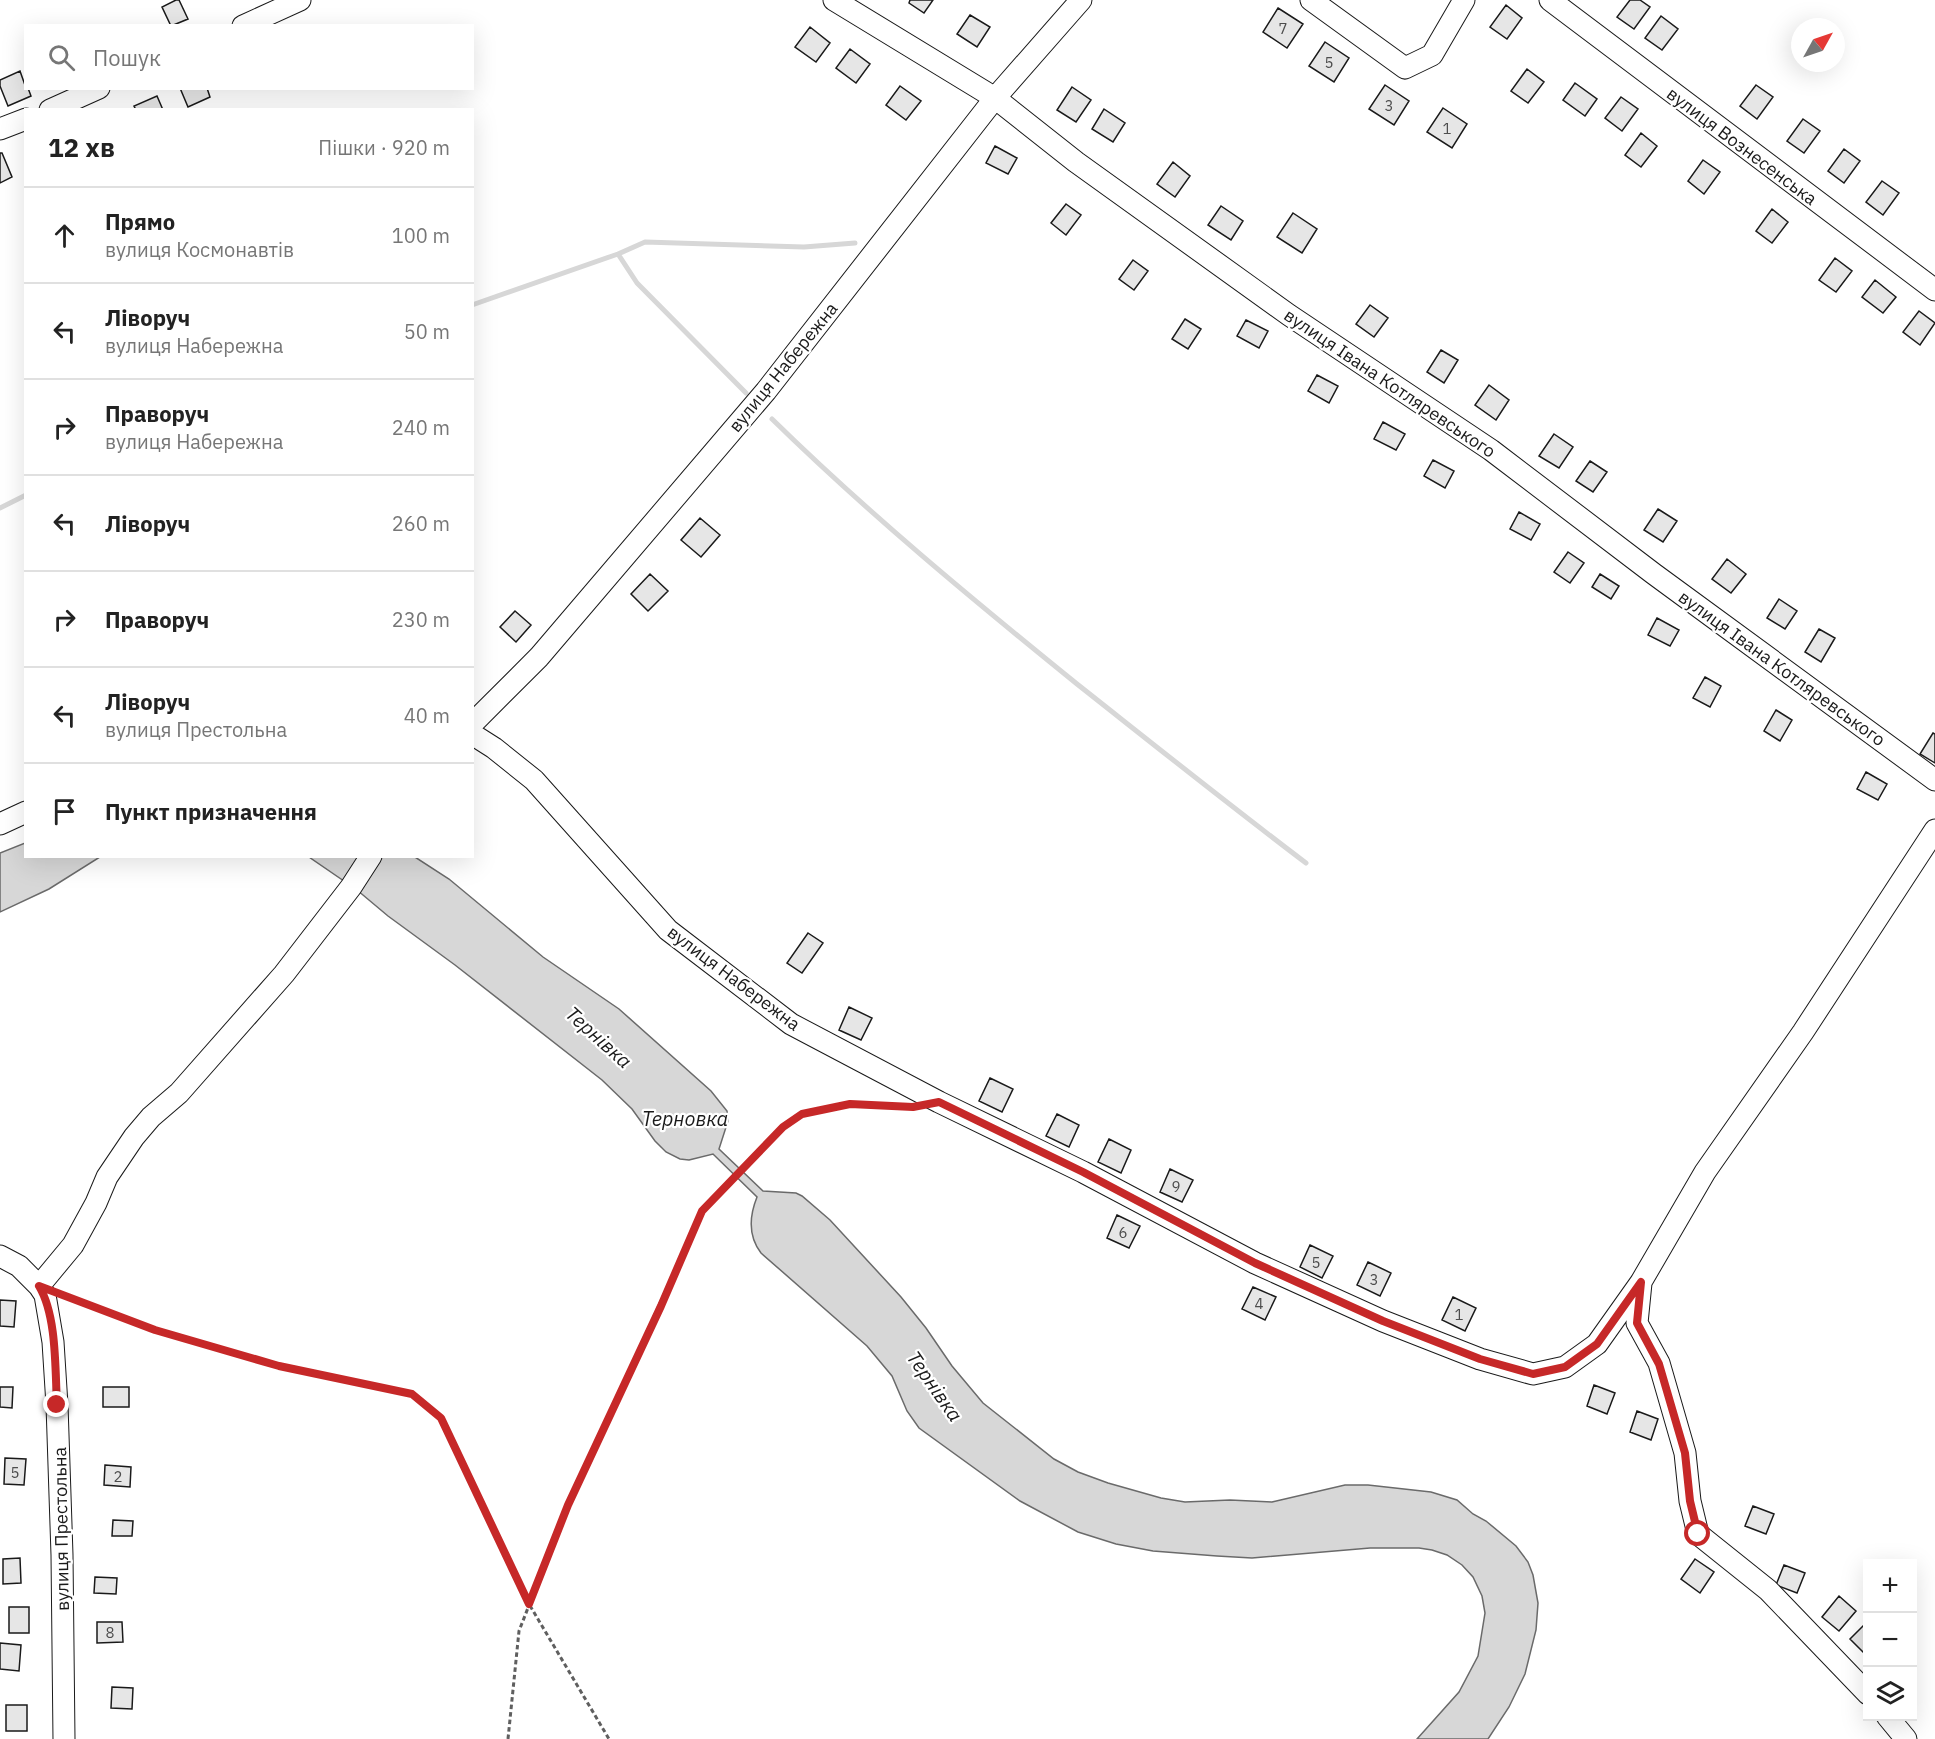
<!DOCTYPE html>
<html lang="uk">
<head>
<meta charset="utf-8">
<style>
  :root { --surface:#fff; --page:#f6f6f6; --text:#222; --muted:#767676; --line:#e0e0e0 }
  body { margin:0; font-family:"IBM Plex Sans",sans-serif; background:var(--page); color:var(--text) }
  .controls { position:absolute; right:18px; bottom:18px; display:grid; overflow:hidden; border-radius:0px; box-shadow:0 6px 24px #0002 }
  .controls button { width:54px; height:54px; display:grid; place-items:center; padding:0; border:0; border-bottom:2px solid var(--line); background:var(--surface); color:var(--text); font:30px sans-serif }
  .compass { position:absolute; left:1791px; top:18px; width:54px; height:54px; border-radius:50%; background:var(--surface); box-shadow:0 6px 24px #0002; rotate:50deg }
  .stop { position:absolute; width:18px; height:18px; margin:-14px; border:4px solid #c62828; border-radius:50%; background:#fff }
  .stop.end { background:#c62828; border-color:#fff; box-shadow:0 2px 6px #0008 }
  .list { margin:0; padding:0; list-style:none }
  h2 { display:flex; justify-content:space-between; align-items:center; height:78px; margin:0; padding:0 24px; font-size:26px }
  h2 small { font-size:20px; font-weight:400; color:var(--muted) }
  .list li { display:grid; grid-template-columns:39px 1fr auto; gap:18px; align-items:center; box-sizing:border-box; height:96px; padding:0 24px; border-top:2px solid var(--line) }
  .list b { display:block; font-size:22px; white-space:nowrap }
  .list p { margin:0; font-size:20px; white-space:nowrap; color:var(--muted) }
  .list em { font-size:20px; font-style:normal; color:var(--muted) }
  .icon { flex:none; width:33px; height:33px; fill:none; stroke:currentColor; stroke-width:2; stroke-linecap:round; stroke-linejoin:round }
  .map { position:relative; flex:none; width:1935px; height:1739px; overflow:hidden }
  .search { position:absolute; background:var(--surface); box-shadow:0 6px 24px #0002; left:24px; top:24px; width:450px; height:66px; display:flex; align-items:center; gap:15px; box-sizing:border-box; padding:0 21px; border-radius:0px; color:var(--muted); font-size:22px }
  .panel { position:absolute; background:var(--surface); box-shadow:0 6px 24px #0002; left:24px; top:108px; width:450px; height:750px; border-radius:0px }
  .map>svg:first-child { display:block }
  .water { fill:#d7d7d7; stroke:#6a6a6a; stroke-width:1.5 }
  .lines { fill:none; stroke-linecap:round; stroke-linejoin:round }
  .stream { stroke:#d7d7d7; stroke-width:5 }
  .building { fill:#e6e6e6; stroke:#1a1a1a; stroke-width:1.5 }
  .minor-casing { stroke:#1a1a1a; stroke-width:23 }
  .path { stroke:#5f5f5f; stroke-width:3; stroke-dasharray:4.5 3; stroke-linecap:butt }
  .minor { stroke:#fff; stroke-width:21 }
  .route { stroke:#c62828; stroke-width:8 }
  .labels { text-anchor:middle; dominant-baseline:central; stroke-width:4.5; stroke-linejoin:round; paint-order:stroke }
  .number-label { font-size:15px; fill:#4d4d4d }
  .street-label { font-size:18px; fill:#1a1a1a; stroke:#fff }
  .water-label { font-size:20px; font-style:italic; fill:#1a1a1a; stroke:#fff }
</style>
</head>
<body>
<div class="map">
<svg width="1935" height="1739" viewBox="0 0 1935 1739">
  <rect width="100%" height="100%" fill="#fff"/>
  <path class="water" d="M25,843l1,13 74,1 -51,32 -49,23v-59z
    M309,857h106l34,22 94,78 76,52 92,82 16,20 1,10 -9,28 44,42 33,2 6,3 28,24 71,77 25,31 26,38 31,37 71,56 24,13 30,11 53,15 24,4 45,-2 42,2 73,-17h23l63,7 26,8 16,14 13,7 30,25 12,16 5,13 5,28 -2,27 -11,44 -16,33 -21,32h-71l42,-47 19,-36 7,-43 -3,-17 -9,-19 -11,-12 -15,-10 -15,-5 -13,-2h-49l-118,10 -35,-2 -64,-5 -37,-7 -38,-12 -58,-31 -101,-73 -12,-17 -15,-35 -25,-30 -106,-93c-13,-17 -12,-36 -4,-56l-44,-43 -24,6 -9,-1 -14,-7 -11,-11 -23,-32 -30,-29 -147,-115 -67,-49 -31,-26z"/>
  <g class="lines">
    <path class="stream" d="M618,254l19,29 109,110
      M472,305l146,-51 27,-12 159,5 51,-4
      M772,419c96,94 200,180 305,265 76,60 151,120 229,179
      M0,508l26,-13"/>
  </g>
  <path class="building" d="M176,0h3l9,19 -17,7 -9,-19z
    M910,0h23l-9,13 -15,-10z
    M1630,0h10l10,7 -16,22 -17,-12z
    M1506,5l16,13 -15,21 -17,-12z
    M1278,8l25,16 -16,24 -24,-16z
    M970,15l20,12 -13,20 -20,-13z
    M1661,16l17,13 -16,21 -17,-12z
    M810,27l20,16 -14,19 -21,-15z
    M1325,42l24,16 -15,24 -25,-16z
    M850,49l20,15 -14,19 -20,-15z
    M1527,69l17,13 -16,21 -17,-12z
    M20,71l6,17h2l3,8 -23,10 -8,-20v-6z
    M1575,83l22,16 -12,17 -22,-16z
    M1385,85l24,16 -15,24 -25,-16z
    M1756,85l17,12 -16,22 -17,-13z
    M900,86l21,15 -15,19 -20,-15z
    M1072,87l19,13 -15,22 -19,-12z
    M180,88h27l3,9 -22,10z
    M157,96l6,14h-27l-2,-4z
    M1621,97l17,12 -16,22 -17,-13z
    M1443,108l24,16 -15,24 -25,-16z
    M1104,109l21,14 -12,19 -21,-13z
    M1803,119l17,12 -16,22 -17,-12z
    M1641,133l16,13 -16,21 -16,-12z
    M995,146l22,12 -9,16 -22,-11z
    M1844,149l16,12 -16,22 -16,-12z
    M0,153h2l10,24 -12,6z
    M1703,160l17,12 -16,22 -16,-13z
    M1173,162l17,14 -15,21 -18,-13z
    M1882,181l17,12 -16,22 -17,-13z
    M1066,204l15,11 -15,20 -15,-12z
    M1221,206l22,15 -12,19 -23,-15z
    M1772,209l16,13 -16,21 -16,-12z
    M1293,213l24,16 -15,24 -25,-16z
    M1835,258l17,13 -16,21 -17,-12z
    M1133,260l15,11 -14,19 -15,-11z
    M1875,280l21,17 -13,16 -21,-16z
    M1370,305l18,13 -14,19 -18,-13z
    M1919,311l16,12 -15,22 -17,-13z
    M1185,319l16,10 -13,20 -16,-10z
    M1246,320l22,11 -9,17 -22,-12z
    M1441,350l17,10 -14,23 -17,-11z
    M1317,375l21,11 -9,17 -21,-12z
    M1489,385l20,15 -13,20 -21,-15z
    M1383,422l22,12 -9,16 -22,-11z
    M1554,434l19,13 -14,21 -20,-12z
    M1433,460l21,11 -9,17 -21,-12z
    M1590,461l17,11 -14,20 -17,-11z
    M1658,509l19,12 -14,21 -19,-12z
    M1519,512l21,12 -9,16 -21,-11z
    M700,518l20,17 -19,22 -20,-17z
    M1568,552l16,11 -14,20 -16,-11z
    M1727,559l19,15 -15,19 -19,-14z
    M650,574l18,17 -20,20 -17,-17z
    M1600,574l19,12 -8,13 -19,-12z
    M1779,599l18,12 -12,18 -18,-11z
    M515,611l16,14 -15,17 -16,-15z
    M1657,618l22,12 -9,16 -22,-11z
    M1819,629l16,9 -14,24 -16,-10z
    M1705,677l16,9 -11,21 -17,-9z
    M1776,710l16,10 -12,21 -16,-10z
    M1933,733l2,1v29l-15,-9z
    M1866,772l21,12 -9,16 -21,-11z
    M808,933l15,10 -21,30 -15,-10z
    M849,1007l23,11 -11,22 -22,-10z
    M990,1078l23,11 -11,23 -23,-11z
    M1057,1114l22,11 -10,22 -23,-11z
    M1109,1139l22,11 -10,23 -23,-11z
    M1170,1169l23,11 -11,22 -22,-10z
    M1117,1215l23,11 -11,22 -22,-10z
    M1310,1245l23,11 -11,22 -22,-11z
    M1368,1262l23,11 -11,23 -23,-11z
    M1253,1287l23,10 -11,23 -23,-11z
    M1453,1297l23,11 -11,23 -23,-11z
    M0,1300l16,1 -2,26 -14,-1z
    M1594,1385l21,8 -8,21 -20,-8z
    M0,1387h13l-1,21 -12,-1z
    M103,1387h26v20h-26z
    M1637,1411l21,8 -7,21 -21,-8z
    M5,1458l21,1 -2,26 -20,-1z
    M105,1465l26,2 -1,20 -26,-2z
    M1753,1506l21,8 -8,20 -21,-8z
    M113,1520l20,1 -1,15h-20z
    M20,1558l1,25 -18,1v-25z
    M1695,1559l19,13 -14,21 -19,-14z
    M1784,1565l21,8 -8,20 -21,-8z
    M95,1577l22,1 -1,16 -22,-1z
    M1839,1596l17,15 -17,20 -17,-14z
    M9,1607h20v26h-20z
    M1868,1621v36l-18,-18z
    M97,1622h25l1,20 -26,1z
    M0,1643l21,2 -2,26 -19,-2z
    M112,1687l21,1 -1,21 -21,-1z
    M6,1705h21v26h-21z"/>
  <g class="lines">
    <g class="minor-casing">
      <path id="minor" d="M834,0l161,98 81,64 213,153 202,135 163,124 281,206
        M1311,0l94,68 27,-13 32,-55
        M1550,0l385,290
        M243,26l57,-26
        M50,110l49,-22
        M0,129l26,-10
        M472,724l67,-67 227,-266 229,-293 86,-98
        M472,734l22,14 40,32 134,150 123,94 148,78 144,70 172,91 128,58 97,38 53,15 32,-7 32,-23 44,-62 64,-110 98,-140 132,-202
        M0,824l26,-12
        M0,1256l19,10 20,20 6,9 8,47 4,63 5,150 2,184
        M1641,1283l-4,40 22,40 26,90 5,48 8,33 70,56 100,104
        M39,1286l34,-41 23,-42 11,-26 27,-40 17,-20 28,-24 105,-119 67,-87 20,-31
        M1887,1716l19,23"/>
    </g>
    <path class="path" d="M64,1296l91,34 124,36 133,28 29,24 88,186 80,135
      M508,1739l11,-108 49,-126 134,-294 81,-84 19,-13 48,-10 54,2"/>
    <use href="#minor" class="minor"/>
  </g>
  <g class="lines">
    <path class="route" d="M57,1405c-2,-36 0,-89 -18,-119l116,44 124,36 133,28 29,24 88,186 39,-99 93,-199 41,-95 81,-84 19,-13 48,-10 63,3 26,-5 144,70 172,91 128,58 97,38 53,15 32,-7 32,-23 44,-62 -4,41 22,41 26,89 5,48 8,33"/>
  </g>
  <g class="labels">
    <g class="number-label">
      <text x="1283" y="28">7</text>
      <text x="1329" y="62">5</text>
      <text x="1389" y="105">3</text>
      <text x="1447" y="128">1</text>
      <text x="1176" y="1186">9</text>
      <text x="1123" y="1232">6</text>
      <text x="1316" y="1262">5</text>
      <text x="1374" y="1279">3</text>
      <text x="1259" y="1303">4</text>
      <text x="1459" y="1314">1</text>
      <text x="15" y="1472">5</text>
      <text x="118" y="1476">2</text>
      <text x="110" y="1632">8</text>
    </g>
    <g class="street-label">
      <text transform="translate(1742 146) rotate(37)">вулиця Вознесенська</text>
      <text transform="translate(783 367) rotate(-51)">вулиця Набережна</text>
      <text transform="translate(1390 383) rotate(34)">вулиця Івана Котляревського</text>
      <text transform="translate(1782 668) rotate(36)">вулиця Івана Котляревського</text>
      <text transform="translate(734 978) rotate(37)">вулиця Набережна</text>
      <text transform="translate(61 1529) rotate(-91)">вулиця Престольна</text>
    </g>
    <g class="water-label">
      <text transform="translate(599 1037) rotate(42)">Тернівка</text>
      <text x="685" y="1118">Терновка</text>
      <text transform="translate(935 1386) rotate(55)">Тернівка</text>
    </g>
  </g>
</svg>
<div class="controls">
<button>+</button>
<button>−</button>
<button><svg class="icon" aria-label="layers" viewBox="0 0 24 24"><path d="M12 4l9 5-9 5-9-5zM3 14l9 5 9-5"/></svg></button>
</div>
<svg class="compass" viewBox="-18 -18 36 36"><path d="M0-13l5 13h-10z" fill="#e53935"/><path d="M0 13l5-13h-10z" fill="#767676"/></svg>
<div class="stop" style="left:1698px;top:1534px"></div>
<div class="stop end" style="left:57px;top:1405px"></div>
<div class="search"><svg class="icon" aria-label="search" viewBox="0 0 24 24"><circle cx="10" cy="10" r="6"/><path d="M15 15l6 6"/></svg>Пошук</div>
<section class="panel">
<h2>12 хв<small>Пішки · 920 m</small></h2>
<ul class="list">
<li><svg class="icon" aria-label="ahead" viewBox="0 0 24 24"><path d="M12 20V5M6 11l6-6 6 6"/></svg><div><b>Прямо</b><p>вулиця Космонавтів</p></div><em>100 m</em></li>
<li><svg class="icon" aria-label="left" viewBox="0 0 24 24"><path d="M17 20v-9H6M10 6l-5 5 5 5"/></svg><div><b>Ліворуч</b><p>вулиця Набережна</p></div><em>50 m</em></li>
<li><svg class="icon" aria-label="right" viewBox="0 0 24 24"><path d="M7 20v-9h11M14 6l5 5-5 5"/></svg><div><b>Праворуч</b><p>вулиця Набережна</p></div><em>240 m</em></li>
<li><svg class="icon" aria-label="left" viewBox="0 0 24 24"><path d="M17 20v-9H6M10 6l-5 5 5 5"/></svg><div><b>Ліворуч</b></div><em>260 m</em></li>
<li><svg class="icon" aria-label="right" viewBox="0 0 24 24"><path d="M7 20v-9h11M14 6l5 5-5 5"/></svg><div><b>Праворуч</b></div><em>230 m</em></li>
<li><svg class="icon" aria-label="left" viewBox="0 0 24 24"><path d="M17 20v-9H6M10 6l-5 5 5 5"/></svg><div><b>Ліворуч</b><p>вулиця Престольна</p></div><em>40 m</em></li>
<li><svg class="icon" aria-label="arrive" viewBox="0 0 24 24"><path d="M6 21V4h12l-3 4 3 4H6"/></svg><div><b>Пункт призначення</b></div></li>
</ul>
</section>
</div>
</body>
</html>
